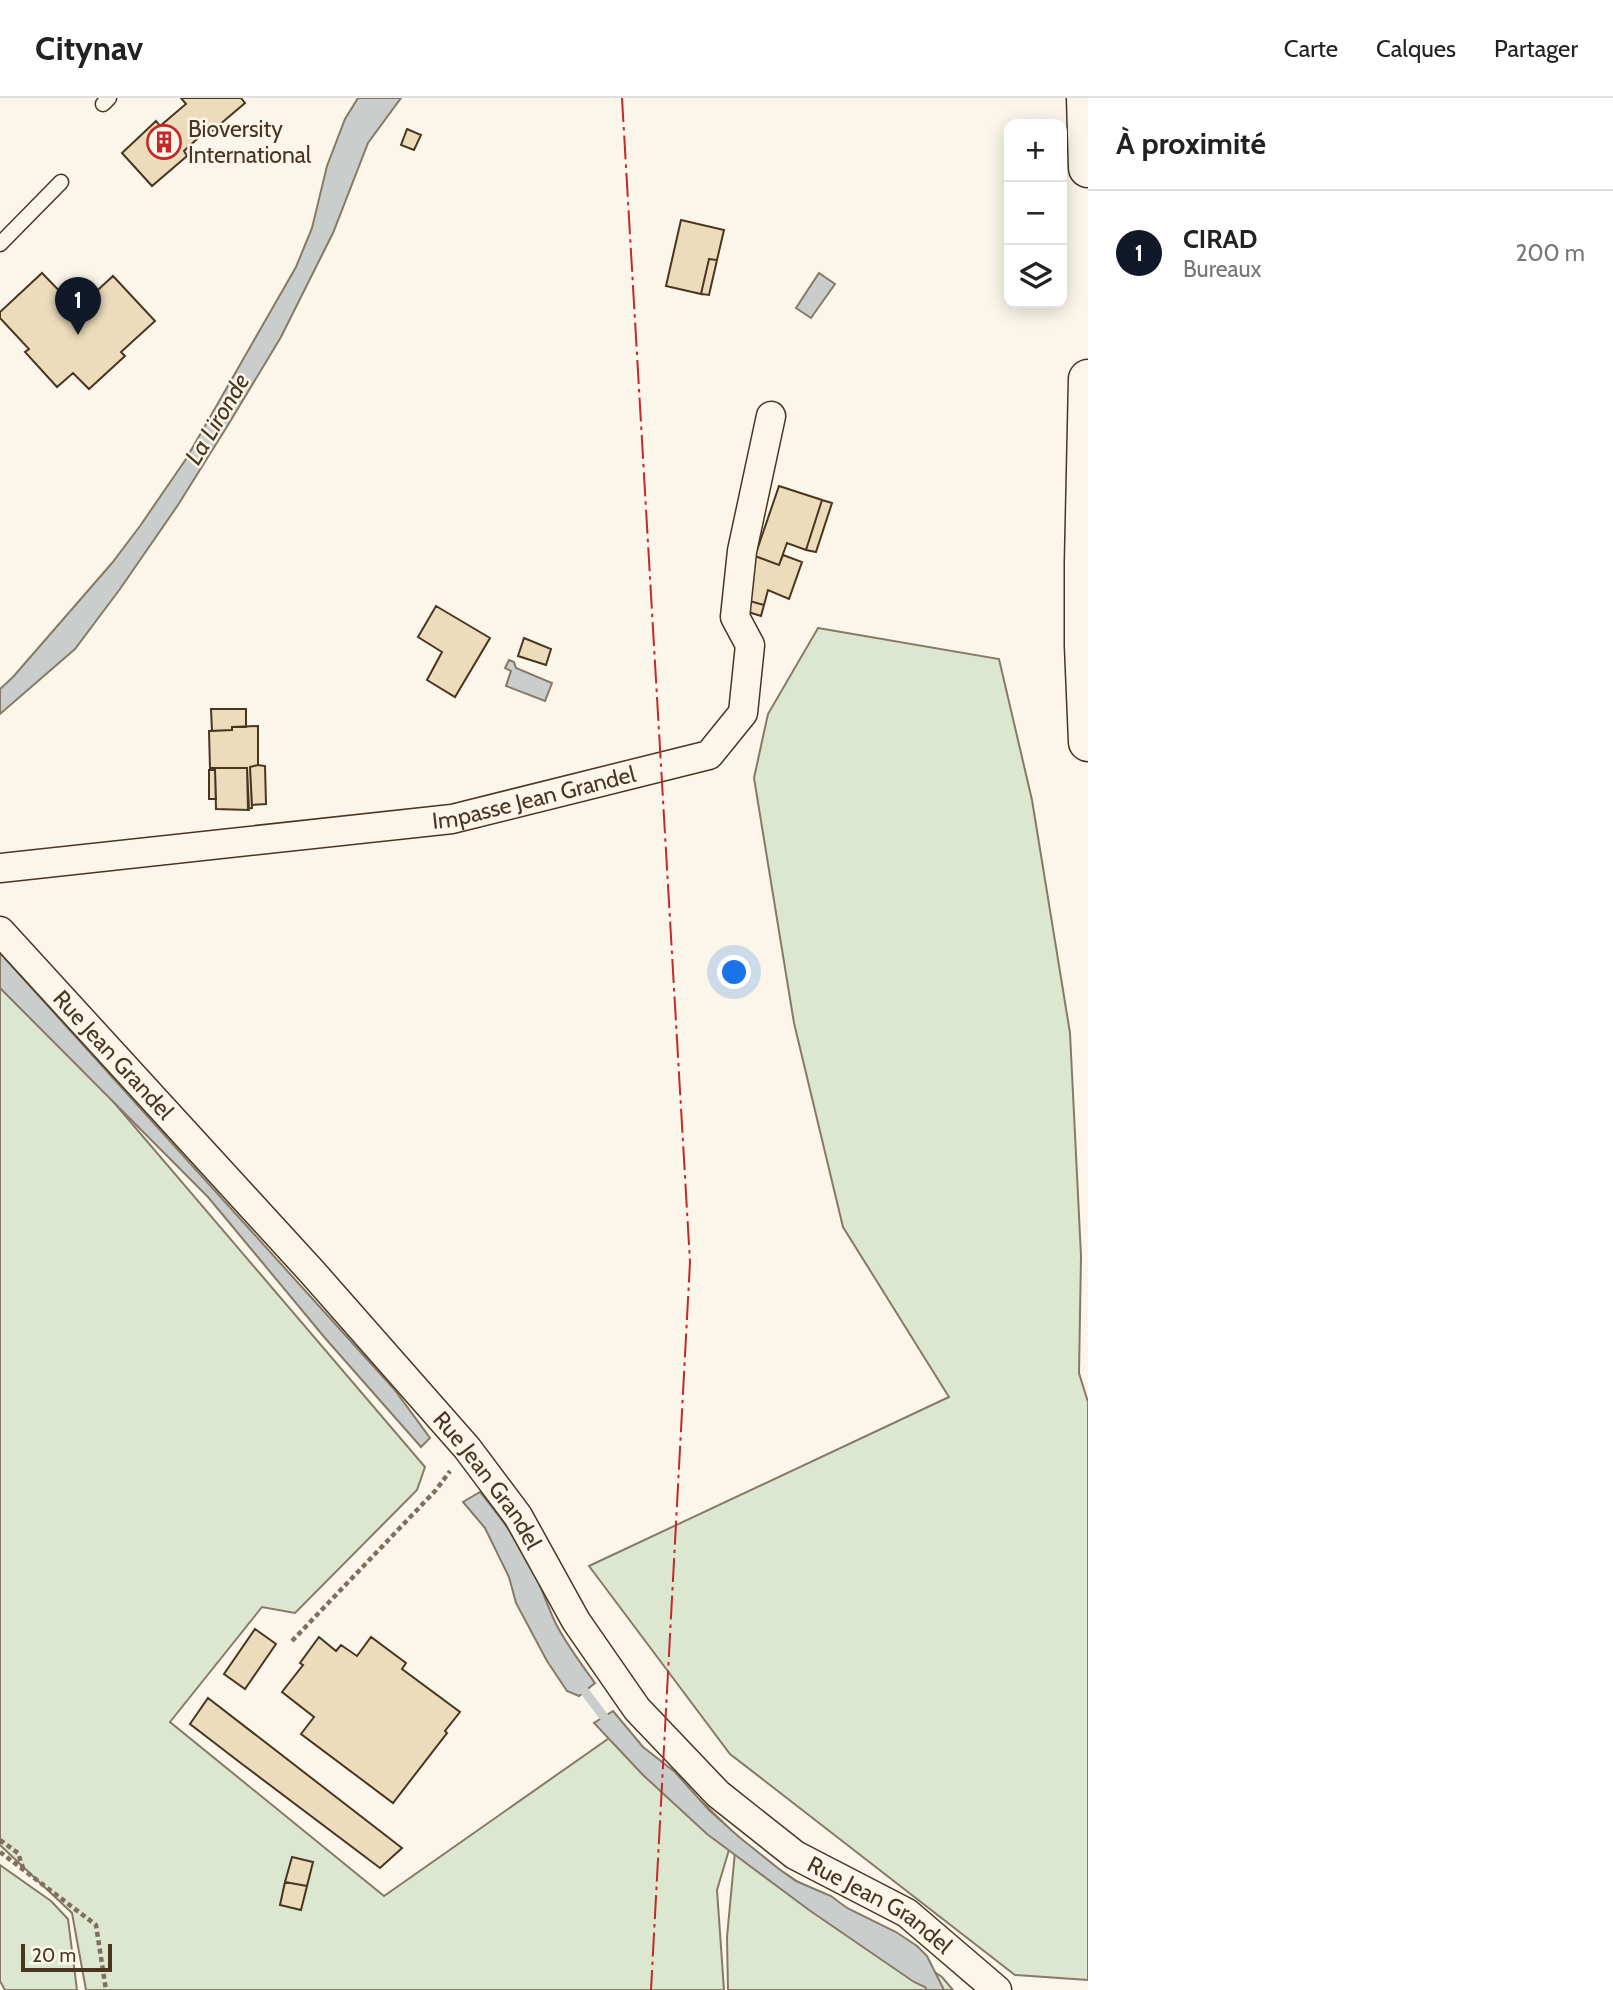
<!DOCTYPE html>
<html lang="fr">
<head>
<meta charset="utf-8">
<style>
  :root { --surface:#fff; --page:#f2f2f2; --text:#222; --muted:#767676; --line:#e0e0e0; --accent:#111827 }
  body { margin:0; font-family:Cabin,sans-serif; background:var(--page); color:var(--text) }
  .controls { position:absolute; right:21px; top:21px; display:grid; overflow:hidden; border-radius:14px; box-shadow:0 4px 18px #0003 }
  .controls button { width:63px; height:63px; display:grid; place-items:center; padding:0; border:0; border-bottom:2px solid var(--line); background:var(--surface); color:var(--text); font:35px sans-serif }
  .scale { position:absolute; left:21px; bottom:18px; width:91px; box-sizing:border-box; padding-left:7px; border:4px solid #4a3520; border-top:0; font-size:19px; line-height:24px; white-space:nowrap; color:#4a3520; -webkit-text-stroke:5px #fbf6e9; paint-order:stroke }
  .you { position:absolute; left:735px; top:875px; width:24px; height:24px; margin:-18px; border:5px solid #fff; border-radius:50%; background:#1a73e8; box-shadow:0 0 0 10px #1a73e833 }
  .badge { display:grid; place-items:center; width:46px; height:46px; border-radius:50%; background:var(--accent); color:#fff; font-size:23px; font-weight:700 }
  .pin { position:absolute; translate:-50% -58px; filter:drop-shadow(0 2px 4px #0008) }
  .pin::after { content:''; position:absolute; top:37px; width:24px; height:21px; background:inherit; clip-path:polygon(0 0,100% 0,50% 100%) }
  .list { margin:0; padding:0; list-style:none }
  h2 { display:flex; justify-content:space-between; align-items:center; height:91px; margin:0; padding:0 28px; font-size:30px }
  h2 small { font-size:23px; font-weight:400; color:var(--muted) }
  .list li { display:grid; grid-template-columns:46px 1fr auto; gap:21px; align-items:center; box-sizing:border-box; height:126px; padding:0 28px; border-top:2px solid var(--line) }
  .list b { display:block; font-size:26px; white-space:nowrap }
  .list p { margin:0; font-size:23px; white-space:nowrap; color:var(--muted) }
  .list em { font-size:23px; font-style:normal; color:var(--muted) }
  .icon { flex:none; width:38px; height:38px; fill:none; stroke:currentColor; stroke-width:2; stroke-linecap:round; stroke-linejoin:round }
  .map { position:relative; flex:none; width:1088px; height:1892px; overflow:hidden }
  header { display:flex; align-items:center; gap:42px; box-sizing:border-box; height:98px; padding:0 35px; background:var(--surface); border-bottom:2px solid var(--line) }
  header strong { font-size:33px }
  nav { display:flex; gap:38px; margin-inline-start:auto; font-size:24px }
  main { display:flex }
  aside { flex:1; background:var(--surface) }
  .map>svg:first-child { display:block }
  .green { fill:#dce7d0; stroke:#887966; stroke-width:2 }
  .water { fill:#c9cecd; stroke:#887966; stroke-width:2 }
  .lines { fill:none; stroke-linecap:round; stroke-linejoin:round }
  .stream { stroke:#c9cecd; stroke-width:9 }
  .building { fill:#ecdcbc; stroke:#4a3520; stroke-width:2 }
  .lane-casing { stroke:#4a3520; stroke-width:17 }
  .street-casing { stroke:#4a3520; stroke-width:31 }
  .primary-casing { stroke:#4a3520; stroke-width:41 }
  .path { stroke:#7f6f5c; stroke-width:4.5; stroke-dasharray:5 3.5; stroke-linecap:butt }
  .lane { stroke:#fbf6e9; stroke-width:14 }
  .street { stroke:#fbf6e9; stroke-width:28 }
  .primary { stroke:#fbf6e9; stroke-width:38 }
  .power { stroke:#c62828; stroke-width:2; stroke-dasharray:24 5 3.5 5; stroke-linecap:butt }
  .labels { text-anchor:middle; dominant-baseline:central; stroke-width:5; stroke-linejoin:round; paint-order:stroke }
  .poi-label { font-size:23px; fill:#4a3520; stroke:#fbf6e9; text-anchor:start }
  .street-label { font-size:23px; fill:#4a3520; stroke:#fbf6e9 }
  .water-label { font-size:24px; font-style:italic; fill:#4a3520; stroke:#fbf6e9 }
</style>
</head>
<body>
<header>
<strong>Citynav</strong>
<nav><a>Carte</a><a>Calques</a><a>Partager</a></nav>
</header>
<main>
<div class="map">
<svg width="1088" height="1892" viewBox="0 0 1088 1892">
  <rect width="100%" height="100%" fill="#fbf6e9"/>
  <path class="green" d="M818,530l181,31 33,141 38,233 11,223 -2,117 9,29v578l-73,-5 -285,-221 -141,-188 360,-169 -106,-170 -49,-204 -40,-245 14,-64z
    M0,883l76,77 349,409 -8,23 -122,123 -33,-6 -92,115 214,174 231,-162 78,59 41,40 -17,57 7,100h-638l-14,-77 -72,-68z
    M736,1743l206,136 11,13h-225l-1,-53z
    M0,1767l51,36 17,18 9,71h-72l-5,-9z"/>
  <path class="water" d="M358,0h43l-33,45 -35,90 -52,104 -53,88 -50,80 -58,84 -45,60 -75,65v-25l13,-12 99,-114 28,-37 46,-67 110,-192 16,-39 15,-62 18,-47z
    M819,175l16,11 -24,34 -15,-10z
    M509,562l5,2 2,6 36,15 -7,18 -39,-15 5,-15 -6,-3z
    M0,855l394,436 36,49 -9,9 -96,-109 -117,-141 -208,-209z
    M480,1394c16,20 32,40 45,62 13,22 20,47 31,70 11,21 25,40 39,59l-16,13 -12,-5 -20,-30 -31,-58 -7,-26 -24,-49 -22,-26z
    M613,1613l30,36 32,25 34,38 30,27 40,32 17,12 35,15 16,12 49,24 21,14 10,10 17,34h-17l-2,-3 -11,-5 -105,-72 -102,-76 -64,-59 -49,-52z"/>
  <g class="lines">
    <path class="stream" d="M579,1586l32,42"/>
  </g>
  <path class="building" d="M181,0h60l4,5 -34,29 -3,-3 -24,22 3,5 -35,30 -30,-33 34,-32 4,5 26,-22z
    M407,31l14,6 -7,15 -13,-5z
    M681,122l43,10 -7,30 -8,-1 -8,35 -35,-8z
    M709,161l8,1 -8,35 -8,-1z
    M42,175l28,29 17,-2 26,-24 42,45 -34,31 4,4 -36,33 -16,-16 -16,14 -32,-35 4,-3 -29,-31v-6z
    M72,186l19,14 -4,2 -17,2 -3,-2z
    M779,388l43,14 -16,50 -19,-7 -8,22 -24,-9z
    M822,402l10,3 -16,49 -10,-2z
    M783,457l19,7 -13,37 -21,-9 -4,15 -18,-5 9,-44 24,9z
    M746,502l18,5 -3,11 -16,-5z
    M436,508l54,32 -35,59 -28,-17 15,-28 -24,-15z
    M524,540l27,11 -5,16 -28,-9z
    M211,611h35v18h-14v3l-20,1z
    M258,628v39l-8,2 2,41 -4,1 -1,-41h-37l-1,-37 23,-1v-3z
    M258,667l7,1 1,38 -14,1 -2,-38z
    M210,670h37l2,42 -33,-1 -1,-39z
    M209,672h6l1,29h-7z
    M255,1531l21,15 -31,45 -21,-15z
    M319,1539l17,14 5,-6 16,11 14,-19 35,26 -4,6 58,43 -15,19 2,2 -54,70 -92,-69 13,-17 -32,-25 21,-27 -3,-2z
    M208,1600l194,150 -22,20 -138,-104 -52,-40z
    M292,1759l21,5 -6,24 -22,-4z
    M285,1784l22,4 -6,24 -21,-5z"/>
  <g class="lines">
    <g class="lane-casing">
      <path id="lane" d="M103,6l6,-6
        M0,146l61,-62"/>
    </g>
    <g class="street-casing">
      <g id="street">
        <path id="s1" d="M0,770l452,-49 257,-64 34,-42 7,-68 -15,-28 7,-66 29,-135"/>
        <path id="s2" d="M0,833l313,342 154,175 51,68 58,105 61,88 81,85 77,61 112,58 90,77"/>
      </g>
    </g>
    <g class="primary-casing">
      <path id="primary" d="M1086,0l2,70
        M1088,281l-4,184v83l4,96"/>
    </g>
    <path class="path" d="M292,1543l144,-151 14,-19
      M0,1742l18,13 6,18
      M0,1754l96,73 10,65"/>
    <use href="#lane" class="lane"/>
    <use href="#street" class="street"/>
    <use href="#primary" class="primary"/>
    <path class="power" d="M622,0l68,1164 -39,728"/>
  </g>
  <defs>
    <g id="building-ring" transform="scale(1.75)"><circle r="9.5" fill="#fbf6e9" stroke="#c62828" stroke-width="1.5"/><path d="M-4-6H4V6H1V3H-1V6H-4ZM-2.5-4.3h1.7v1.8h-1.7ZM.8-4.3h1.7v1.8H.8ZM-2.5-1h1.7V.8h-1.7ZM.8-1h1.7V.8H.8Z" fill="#c62828"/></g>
  </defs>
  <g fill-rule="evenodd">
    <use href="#building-ring" x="164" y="44"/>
  </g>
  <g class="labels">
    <g class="poi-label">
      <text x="188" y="31">Bioversity<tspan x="188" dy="26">International</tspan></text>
    </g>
    <g class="street-label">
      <text stroke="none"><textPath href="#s1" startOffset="539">Impasse Jean Grandel</textPath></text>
      <text stroke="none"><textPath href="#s2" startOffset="168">Rue Jean Grandel</textPath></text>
      <text stroke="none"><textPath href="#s2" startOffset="735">Rue Jean Grandel</textPath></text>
      <text stroke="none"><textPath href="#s2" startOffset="1323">Rue Jean Grandel</textPath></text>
    </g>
    <g class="water-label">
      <text transform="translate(217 321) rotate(-59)">La Lironde</text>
    </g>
  </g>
</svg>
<div class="controls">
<button>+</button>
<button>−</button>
<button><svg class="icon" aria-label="layers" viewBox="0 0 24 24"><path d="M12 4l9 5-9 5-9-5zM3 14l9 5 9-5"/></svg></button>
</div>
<div class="scale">20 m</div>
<div class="you"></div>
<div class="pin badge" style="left:78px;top:237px">1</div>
</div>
<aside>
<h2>À proximité<small></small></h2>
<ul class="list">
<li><span class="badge">1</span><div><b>CIRAD</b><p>Bureaux</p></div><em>200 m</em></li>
</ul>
</aside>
</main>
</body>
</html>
